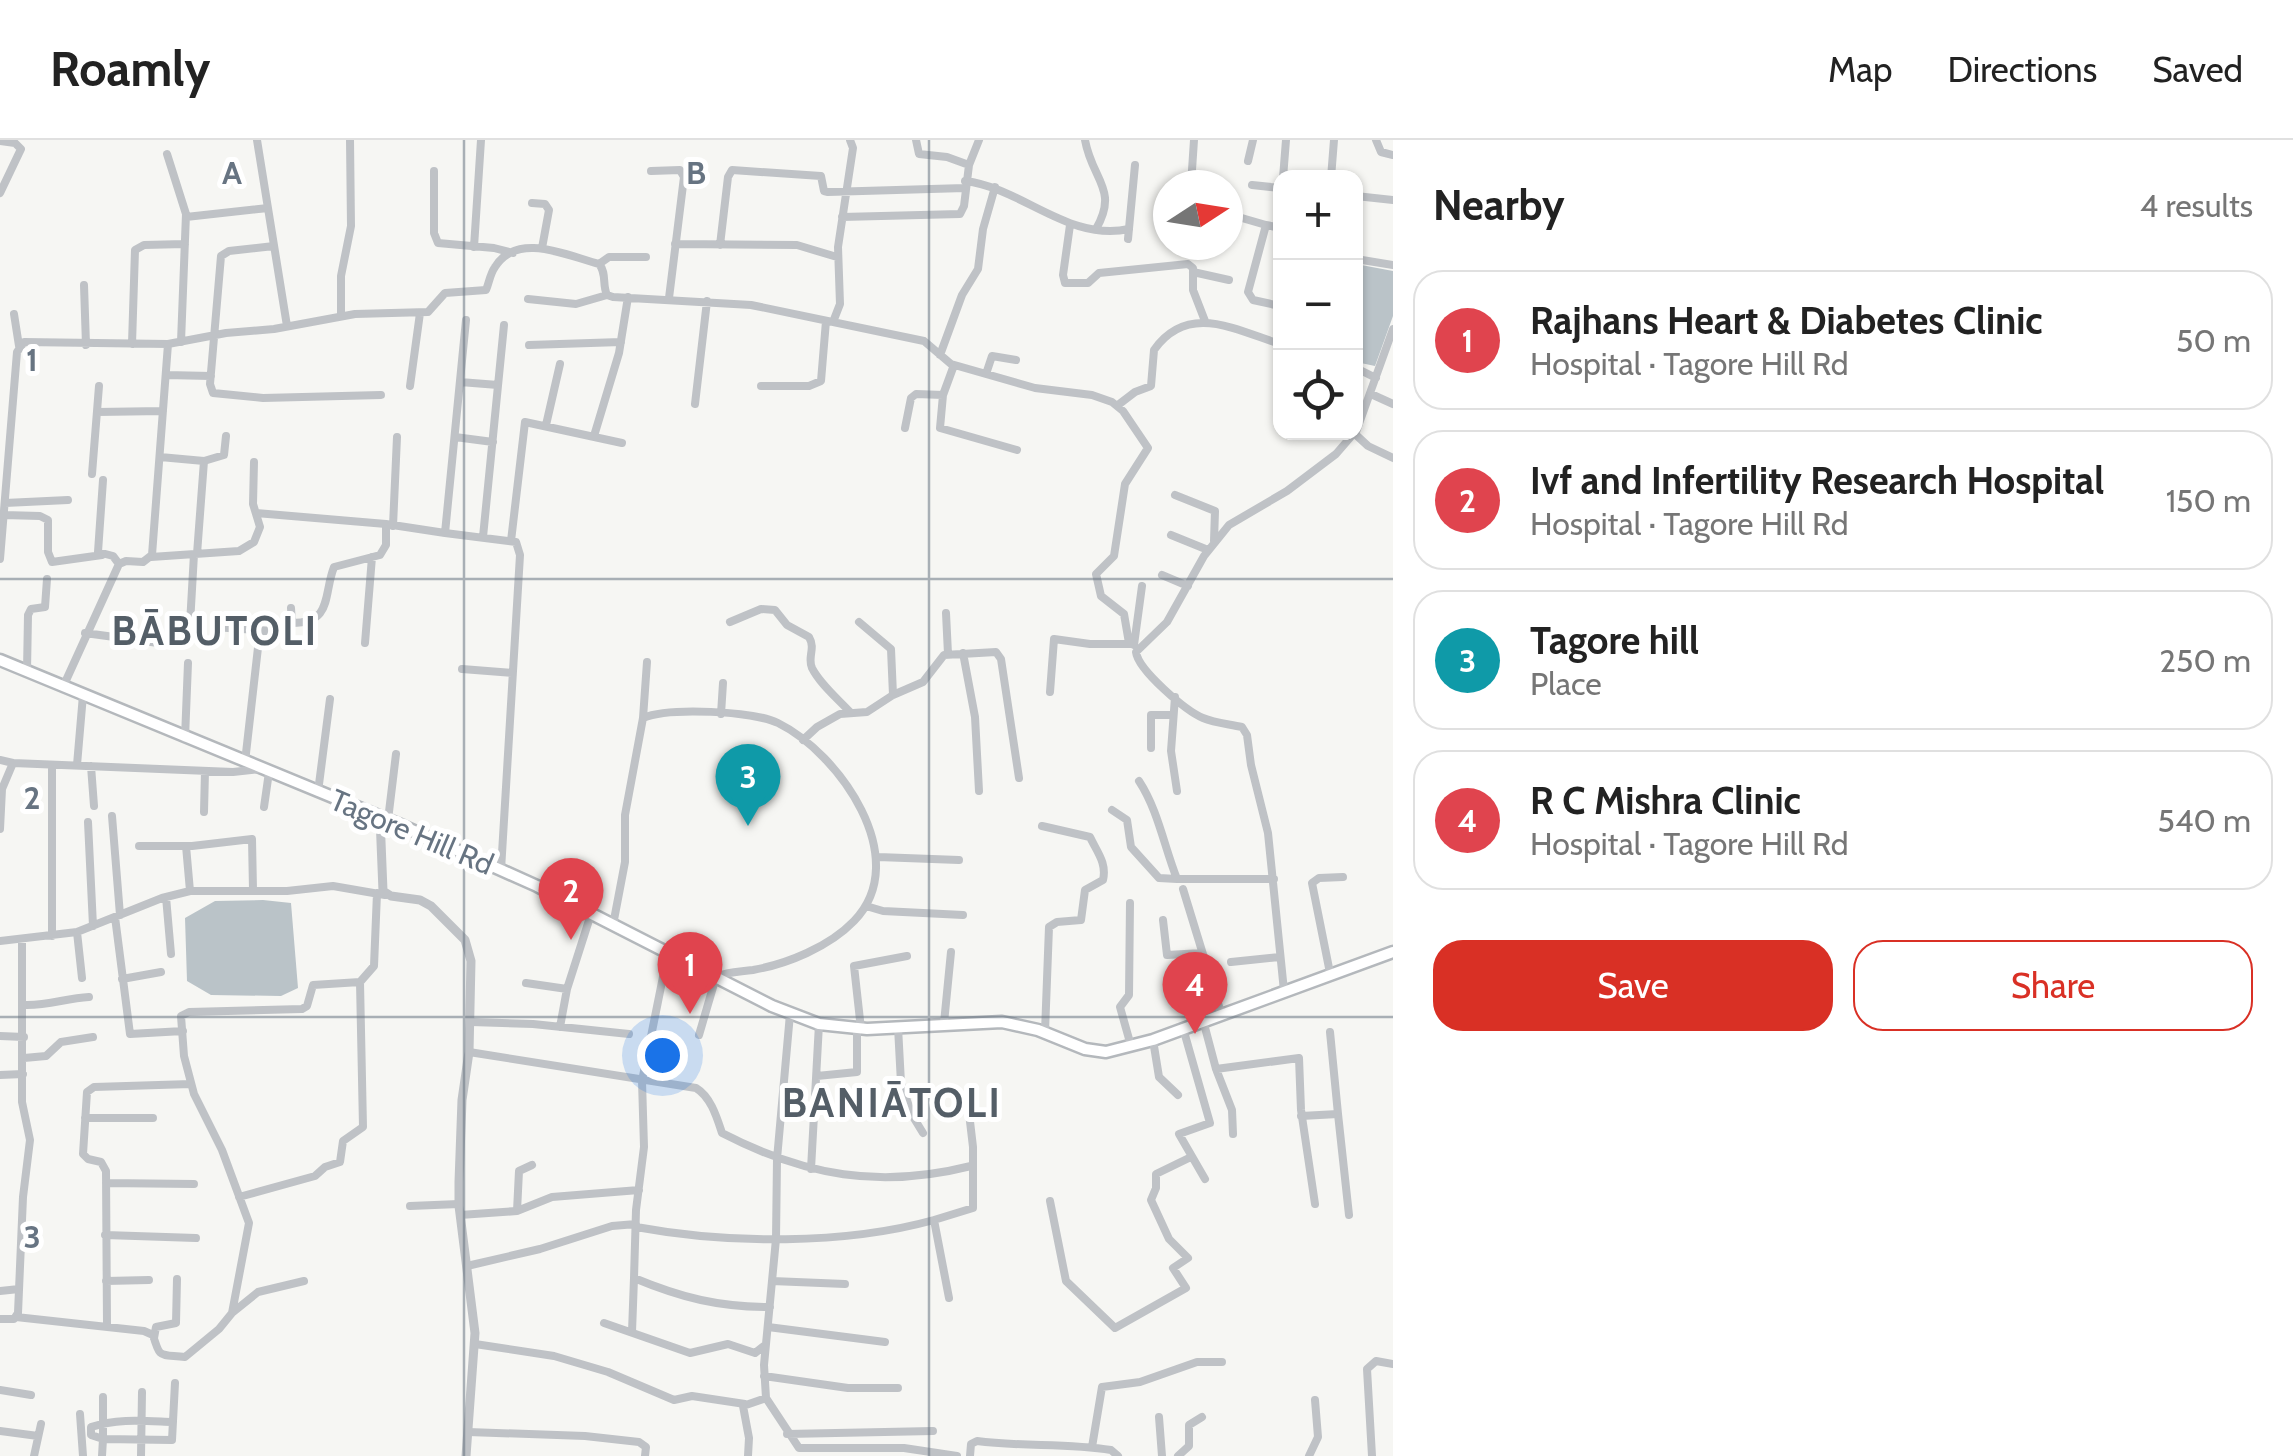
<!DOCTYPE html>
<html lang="en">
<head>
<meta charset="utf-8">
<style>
  :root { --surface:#fff; --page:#f6f6f6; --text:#222; --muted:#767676; --line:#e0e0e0; --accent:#d93025 }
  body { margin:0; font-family:Cabin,sans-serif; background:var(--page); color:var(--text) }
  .controls { position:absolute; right:30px; top:30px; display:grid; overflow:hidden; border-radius:20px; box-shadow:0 2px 8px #0004 }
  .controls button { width:90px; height:90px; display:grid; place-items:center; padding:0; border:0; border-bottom:2px solid var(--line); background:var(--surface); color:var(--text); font:50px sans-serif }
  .compass { position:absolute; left:1153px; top:30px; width:90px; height:90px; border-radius:50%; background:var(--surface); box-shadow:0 2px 8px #0004; rotate:78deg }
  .you { position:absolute; left:662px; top:915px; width:35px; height:35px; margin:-25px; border:8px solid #fff; border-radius:50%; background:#1a73e8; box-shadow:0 0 0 15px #1a73e833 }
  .badge { display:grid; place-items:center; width:65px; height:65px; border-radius:50%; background:var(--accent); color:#fff; font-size:32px; font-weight:700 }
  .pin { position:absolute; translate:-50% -82px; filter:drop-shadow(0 2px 5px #0008) }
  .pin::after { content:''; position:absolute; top:52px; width:35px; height:30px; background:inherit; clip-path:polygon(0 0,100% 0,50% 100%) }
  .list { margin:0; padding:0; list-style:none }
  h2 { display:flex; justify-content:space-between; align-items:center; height:130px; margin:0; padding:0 40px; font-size:42px }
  h2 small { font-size:32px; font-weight:400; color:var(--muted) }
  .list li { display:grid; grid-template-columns:65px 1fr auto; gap:30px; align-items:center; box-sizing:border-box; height:140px; margin:0 20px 20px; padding:0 20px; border:2px solid var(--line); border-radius:30px }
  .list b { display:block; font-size:38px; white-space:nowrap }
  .list p { margin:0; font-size:32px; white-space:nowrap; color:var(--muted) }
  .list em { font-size:32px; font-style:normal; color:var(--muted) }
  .actions { display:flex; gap:20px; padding:30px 40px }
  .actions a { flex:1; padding:22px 0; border:2px solid var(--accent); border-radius:30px; text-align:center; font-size:35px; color:var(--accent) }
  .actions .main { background:var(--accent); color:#fff }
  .icon { flex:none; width:55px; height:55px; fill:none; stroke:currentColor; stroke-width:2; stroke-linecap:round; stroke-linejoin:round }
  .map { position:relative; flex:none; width:1393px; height:1316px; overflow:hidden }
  header { display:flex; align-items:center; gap:60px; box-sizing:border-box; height:140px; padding:0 50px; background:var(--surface); border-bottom:2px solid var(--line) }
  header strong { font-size:48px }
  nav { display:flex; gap:55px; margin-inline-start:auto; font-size:35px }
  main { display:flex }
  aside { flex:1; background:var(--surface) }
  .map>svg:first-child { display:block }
  .water { fill:#bac3c8 }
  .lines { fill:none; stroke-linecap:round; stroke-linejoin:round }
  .secondary-casing { stroke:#b4b8bc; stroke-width:15 }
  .minor { stroke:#bfc2c6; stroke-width:8 }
  .tertiary { stroke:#bfc2c6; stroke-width:9 }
  .secondary { stroke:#fff; stroke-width:10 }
  .grid { fill:none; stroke:#677482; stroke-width:2.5; stroke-opacity:0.55 }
  .labels { text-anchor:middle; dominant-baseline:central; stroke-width:10; stroke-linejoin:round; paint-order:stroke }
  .street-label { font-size:30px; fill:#677482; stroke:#fff }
  .district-label { font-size:40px; font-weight:bold; letter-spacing:2.5px; fill:#545e67; stroke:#fff }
  .grid-label { font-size:32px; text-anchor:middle; font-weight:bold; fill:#677482; stroke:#fff; stroke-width:10; stroke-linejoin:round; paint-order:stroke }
</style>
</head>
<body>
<header>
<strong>Roamly</strong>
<nav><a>Map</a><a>Directions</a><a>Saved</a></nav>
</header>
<main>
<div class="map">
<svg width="1393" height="1316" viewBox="0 0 1393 1316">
  <rect width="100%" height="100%" fill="#f6f6f3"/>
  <path class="water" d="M1356,124l37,7v45l-18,50 -19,-4z
    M263,760l28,3 7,85 -17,8 -70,-1 -24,-14 -2,-63 30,-17z"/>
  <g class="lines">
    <g class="secondary-casing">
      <path id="secondary" d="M0,520l403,166 134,60 235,120 47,18 48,5 135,-7 36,8 47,19 21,3 47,-12 240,-88"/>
    </g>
    <path class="minor" d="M257,0l30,186
      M916,0l3,14 28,3 22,8
      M1085,0c7,40 34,49 11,89
      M1376,0l5,12 12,3
      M0,1l15,2 6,6 -21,44
      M167,14l19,60 -5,128
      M1248,21l5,-21
      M434,31v62l4,10 56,5 19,5
      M651,31l29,-1 4,7 -15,121
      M1283,38l3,-38
      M1331,38l3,-38
      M965,41c58,7 103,61 164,48
      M1191,45l3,-45
      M1252,45l28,3
      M1356,56l37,4
      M532,63l13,1 4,6 -7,38
      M1228,74l38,11 -18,67 5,8 27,6
      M186,77l82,-9
      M842,77l118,-3 4,-8 5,-41 10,-25
      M1164,79l4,-31
      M1070,85l-7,50 2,8h23l11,-10 89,-9 5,4v22l12,31
      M1266,85l10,2 4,-8
      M1128,99l7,-74
      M675,104l122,1 40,12
      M720,105l8,-68 4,-7 89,6 3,15 4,1 137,-4
      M274,106l-45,5 -8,5 -11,128 3,9 50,5 118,-3
      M474,107l7,-107
      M1356,119l37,6
      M599,124l10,-7h37
      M1193,132l36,8
      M84,145l2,60
      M528,159l48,5 31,-9
      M14,174l5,32
      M341,176v-40l10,-50 -1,-86
      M466,180l-21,213 71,9 4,13 -19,315
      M833,182l7,-18 -2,-57 15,-99 -3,-8
      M132,204l3,-94 9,-5 41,-1
      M529,205l92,-3
      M940,215l22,-60 16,-26 5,-40 12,-42
      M1356,228l20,10
      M986,234l6,-18 24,4
      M166,235l45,1
      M460,242l38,3
      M410,246l10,-73
      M761,246h48l12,-5 5,-60
      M1371,254l22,10
      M943,255l-3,33 77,22
      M695,264l12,-103
      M1118,265l17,-13 16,-6 3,-36c34,-48 82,-20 126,-6
      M97,272l66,-1
      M546,285l14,-61
      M905,288l6,-30 5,-4 27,1 11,-30
      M1356,292l37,-103
      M1355,294l13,12 25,12
      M594,296l25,-83 9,-56
      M455,297l38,5
      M160,317l44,4 -7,93
      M204,321l20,-6 2,-19
      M92,334l7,-88
      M103,340l-5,72 15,4 6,8
      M1175,355l40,16 -1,30
      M5,363l63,-3
      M256,373l130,11 59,9
      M4,375l36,1 8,4v32l4,10 50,-7
      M393,386l4,-89
      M1171,395l37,15
      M483,397l21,-212
      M511,401l14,-119 97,21
      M151,417l88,-6 15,-9 6,-15 -7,-23 1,-42
      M0,419l17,-207 7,-10 144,2 58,-11 48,-4 81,-15 73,-2 17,-19 41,-3c3,-7 4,-16 9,-23 22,-36 73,-11 104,-3 8,9 3,21 8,31l6,2 138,8 173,36 27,23 84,24 57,7 20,7 11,9 25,37 -23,36 -11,72 -18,18 5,22 23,18 5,29
      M1162,435l26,11
      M946,473l2,41
      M730,482l31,-13 14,1 12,15 22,12c7,12 -2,20 3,31 8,16 26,31 38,44
      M859,482l32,27 2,46
      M292,483c41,0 31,-28 42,-56l46,-12 6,-10v-21
      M214,487l73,5 5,-9 -1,-15
      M85,493l88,12 11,-2 6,-19 4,-70
      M365,503l7,-86
      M1134,505l8,-59
      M963,513l12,64 4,74
      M462,529l50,4
      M27,531l1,-56 3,-6 14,-2 2,-28
      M63,547l56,-123 7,-3 17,1 9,-7 16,-211
      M1050,552l4,-53 36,5h40
      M1175,557l-4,54 6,40
      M721,574l2,-31
      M643,578l4,-56
      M185,598l3,-75
      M803,600l14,-13 23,-13 27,-2 26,-17 30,-13 21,-27 52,-3 5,7 18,119
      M1151,608v-33h20
      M0,620l13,3 -11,26 -2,40
      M245,622l15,-132
      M13,623l220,9 27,-3
      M52,625v171
      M77,625l6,-70
      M91,626l3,40
      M1139,641c19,29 25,65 38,98h97
      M318,652l12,-93
      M264,667l5,-35
      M1112,670l15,10 4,27 28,31 18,1
      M204,672l1,-41
      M112,676l8,99
      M388,680l8,-66
      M88,682l5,104
      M1042,686l48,11c7,15 17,26 13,43l-18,10 -4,30 -24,2 -8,5 -4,105
      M139,706h53l60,-7 1,51
      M186,706l4,45
      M878,717l81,3
      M1183,749l38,124
      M166,757l5,57
      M1130,763l-1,92 -9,12 11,39
      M866,766l17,5 80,4
      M115,777l15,117 53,-3
      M1163,780l4,35 35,-2
      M613,785l12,-63v-47l18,-97c26,-11 110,-7 135,5 61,30 136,136 76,198 -25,26 -67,43 -101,49 -14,2 -24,1 -37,7l-17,58
      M77,792l5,46
      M0,801l77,-9 85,-34 28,-7h97l46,-5 52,9
      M668,812l-26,129 2,66 -8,63 -2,68c48,20 85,29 136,29
      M1231,822l48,-5
      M1330,833l-18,-90 7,-5 24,-1
      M122,839l39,-7
      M360,842l14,-16 3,-73
      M526,843l41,6
      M1284,851l-16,-158 -17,-68 -4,-30 -5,-8c-13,-3 -27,-4 -39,-9 -17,-7 -65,-48 -67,-66l31,-30 37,-66 25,-31 58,-34 49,-37 19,-22
      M24,865c24,1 42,-7 65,-8
      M790,874l-13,145 -1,80 -12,126 2,33 33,50h105l53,8
      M1203,880l13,49 16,41 1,24
      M471,882l62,2 96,10
      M944,883l7,-71
      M560,887l7,-38 24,-75
      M898,887l3,56 11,32 11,18
      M1183,888l27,95 -31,11 26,45
      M861,889l-7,-63 53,-10
      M1330,892l8,82
      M0,896l24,1
      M1153,900l6,37 19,18
      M469,912l227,36c15,9 21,30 26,45 83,43 158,56 249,33
      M24,918l22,-2 15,-14 32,-5
      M1216,929l83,-11 2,52 14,94
      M0,935l23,-1
      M817,936l40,-4v-43
      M1301,976l37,-2 11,101
      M85,978h68
      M811,1029l8,-145
      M106,1043l88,1
      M1050,1061l16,80 49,47 71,-40 -13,-20 15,-10 -19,-19 -18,-39 5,-12v-14l35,-17
      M410,1066l49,-2
      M517,1071l2,-40 13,-6
      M460,1075l57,-4 35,-14 87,-7
      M934,1080l39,-12v-61l-6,-51
      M636,1087c92,17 208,18 298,-7l15,78
      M105,1095l91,3
      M467,1126l73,-17 72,-23 24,-2
      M106,1141l43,-1
      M772,1141l73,3
      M0,1151l19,-2
      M232,1173l26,-21 46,-11
      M16,1177l128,14 9,4c7,24 6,19 32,22l34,-28 13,-16 17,-90 -27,-73 -28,-56 -10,-38 -3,-40 8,-4 113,-3 5,-3 6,-21 47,-3 3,145 -20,14 -3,21 -15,5 -10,9 -76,21
      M0,1179h14l4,-6 5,-116 7,-57 -8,-38v-162
      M604,1183l86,30 38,-9 27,9 9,-7
      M107,1185l-1,-154 -5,-9 -13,-3 -5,-5 4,-62 7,-5 97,-3
      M768,1187l117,15
      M632,1192l2,-54
      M154,1198l2,-11 20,-4 1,-44
      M475,1204l79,12 54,16 66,28 18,-4 53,8
      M764,1236l84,12h50
      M0,1250l31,5
      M103,1257v42l-12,-4v-8c27,-9 54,-6 82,-5
      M80,1274l3,42
      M1159,1277l3,39
      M0,1291l38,5
      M468,1292l117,4 54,6 7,5 -1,9
      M787,1294l146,-3
      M1092,1307l10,-60 38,-5 57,-20h25
      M34,1316l7,-32
      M102,1316l1,-17 69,1 3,-57
      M141,1316l1,-64
      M748,1316l1,-18 -6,-32 23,-8
      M970,1316l1,-12 6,-3c46,6 89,2 134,9l7,6
      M1178,1316l11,-10v-21l13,-8
      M1309,1316l9,-19 -3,-37
      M1372,1316l-5,-87 9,-8 17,3"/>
    <path class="tertiary" d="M380,677l3,74 8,5 29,4 11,6 34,34 6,21 -2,91 -7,48 -3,82v24l16,127 -9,123"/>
    <use href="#secondary" class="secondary"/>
  </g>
  <path class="grid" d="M464,0v1316M929,0v1316M0,439h1393M0,877h1393"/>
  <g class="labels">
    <g class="street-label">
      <text transform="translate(412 692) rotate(23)">Tagore Hill Rd</text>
    </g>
    <g class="district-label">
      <text x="215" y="490">BĀBUTOLI</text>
      <text x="892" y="962">BANIĀTOLI</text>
    </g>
  </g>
  <g class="grid-label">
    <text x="232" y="44">A</text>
    <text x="696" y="44">B</text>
    <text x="32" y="231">1</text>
    <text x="32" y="669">2</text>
    <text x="32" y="1108">3</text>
  </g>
</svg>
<div class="controls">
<button>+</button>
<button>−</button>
<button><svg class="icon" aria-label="locate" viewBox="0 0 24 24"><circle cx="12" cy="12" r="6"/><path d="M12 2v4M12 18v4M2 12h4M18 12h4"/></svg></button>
</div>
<svg class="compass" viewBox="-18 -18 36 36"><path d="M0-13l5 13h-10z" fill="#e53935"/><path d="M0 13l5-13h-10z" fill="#767676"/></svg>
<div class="you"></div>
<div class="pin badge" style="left:690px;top:874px;background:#e0444e">1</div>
<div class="pin badge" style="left:571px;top:800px;background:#e0444e">2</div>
<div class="pin badge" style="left:748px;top:686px;background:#0f9aa8">3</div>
<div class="pin badge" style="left:1195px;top:894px;background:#e0444e">4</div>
</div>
<aside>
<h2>Nearby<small>4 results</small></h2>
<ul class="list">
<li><span class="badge" style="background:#e0444e">1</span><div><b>Rajhans Heart &amp; Diabetes Clinic</b><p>Hospital · Tagore Hill Rd</p></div><em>50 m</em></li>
<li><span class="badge" style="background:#e0444e">2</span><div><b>Ivf and Infertility Research Hospital</b><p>Hospital · Tagore Hill Rd</p></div><em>150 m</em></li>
<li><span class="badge" style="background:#0f9aa8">3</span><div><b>Tagore hill</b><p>Place</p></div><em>250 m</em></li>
<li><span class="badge" style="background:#e0444e">4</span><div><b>R C Mishra Clinic</b><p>Hospital · Tagore Hill Rd</p></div><em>540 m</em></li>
</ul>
<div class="actions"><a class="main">Save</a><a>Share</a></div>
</aside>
</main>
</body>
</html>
